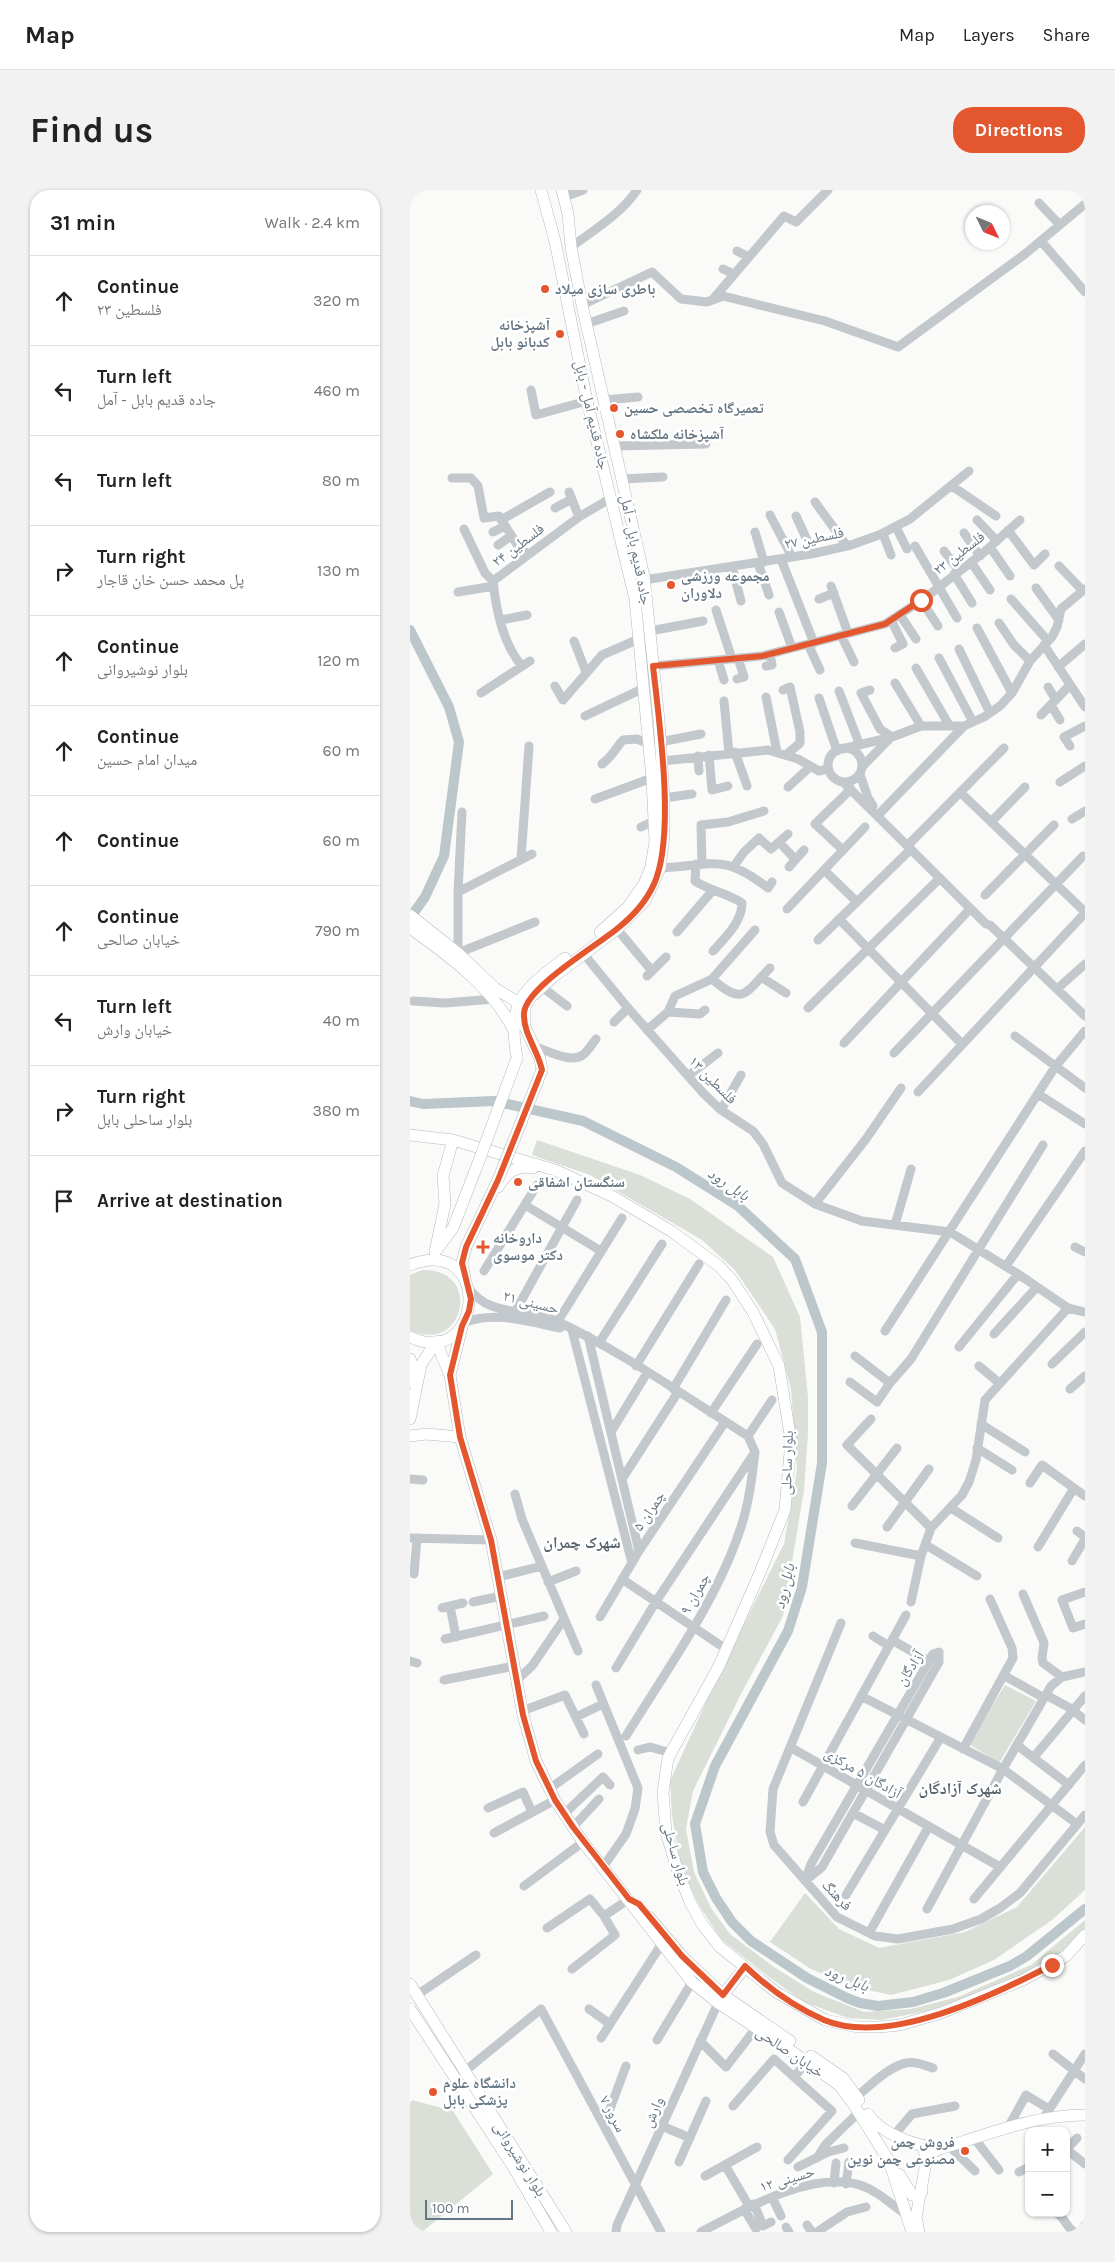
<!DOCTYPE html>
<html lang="en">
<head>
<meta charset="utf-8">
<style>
  :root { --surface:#fff; --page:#f2f2f2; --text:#222; --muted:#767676; --line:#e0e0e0; --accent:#e4572e }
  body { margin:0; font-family:Karla,"Noto Naskh Arabic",sans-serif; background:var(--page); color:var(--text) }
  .controls { position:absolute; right:15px; bottom:15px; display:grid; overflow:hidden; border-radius:10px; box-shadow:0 1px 4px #0004 }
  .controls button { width:45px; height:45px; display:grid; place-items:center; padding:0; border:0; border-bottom:1px solid var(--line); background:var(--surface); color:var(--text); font:25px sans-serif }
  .compass { position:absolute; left:555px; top:15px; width:45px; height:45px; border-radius:50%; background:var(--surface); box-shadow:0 1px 4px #0004; rotate:133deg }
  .scale { position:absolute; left:15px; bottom:12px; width:88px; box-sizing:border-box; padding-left:5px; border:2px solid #657683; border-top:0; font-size:14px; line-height:18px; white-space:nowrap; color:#657683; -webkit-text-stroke:4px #fff; paint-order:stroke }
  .stop { position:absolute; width:15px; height:15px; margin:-11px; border:4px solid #e4572e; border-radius:50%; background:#fff }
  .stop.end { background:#e4572e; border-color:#fff; box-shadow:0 1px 5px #0008 }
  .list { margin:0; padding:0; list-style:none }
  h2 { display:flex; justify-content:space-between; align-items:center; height:65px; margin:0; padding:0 20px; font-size:21px }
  h2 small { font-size:16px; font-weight:400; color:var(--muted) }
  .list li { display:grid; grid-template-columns:32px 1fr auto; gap:15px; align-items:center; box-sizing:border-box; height:90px; padding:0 20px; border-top:1px solid var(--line) }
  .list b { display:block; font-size:19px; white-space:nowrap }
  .list p { margin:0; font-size:16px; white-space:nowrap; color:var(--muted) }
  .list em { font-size:16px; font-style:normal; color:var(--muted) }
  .icon { flex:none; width:28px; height:28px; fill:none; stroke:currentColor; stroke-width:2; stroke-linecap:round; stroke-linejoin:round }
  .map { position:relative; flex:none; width:675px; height:2042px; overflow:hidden; border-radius:20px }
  header { display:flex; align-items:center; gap:30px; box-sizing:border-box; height:70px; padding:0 25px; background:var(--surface); border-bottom:1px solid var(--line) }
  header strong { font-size:24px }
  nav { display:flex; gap:28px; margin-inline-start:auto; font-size:18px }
  .intro { display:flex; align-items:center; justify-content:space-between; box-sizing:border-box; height:120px; padding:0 30px }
  h1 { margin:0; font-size:35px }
  .button { padding:12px 22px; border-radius:20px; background:var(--accent); color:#fff; font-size:18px; font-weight:700 }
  main { display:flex; gap:30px; padding:0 30px }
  aside { flex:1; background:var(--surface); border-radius:20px; box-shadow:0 1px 4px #0004 }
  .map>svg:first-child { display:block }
  .green { fill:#dadfd7 }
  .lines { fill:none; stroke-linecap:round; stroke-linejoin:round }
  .river { stroke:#bbc7cb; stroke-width:10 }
  .major-casing { stroke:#b5babe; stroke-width:12 }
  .minor { stroke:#c3c8cc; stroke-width:9 }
  .major { stroke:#fff; stroke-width:11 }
  .major-bridge-casing { stroke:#b5babe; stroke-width:12; stroke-linecap:butt }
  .major-bridge { stroke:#fff; stroke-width:11 }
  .route { stroke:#e4572e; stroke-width:6 }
  .poi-dot { fill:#e4572e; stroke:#fff; stroke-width:2 }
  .labels { text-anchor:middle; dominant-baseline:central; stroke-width:5; stroke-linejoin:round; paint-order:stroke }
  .poi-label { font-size:15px; font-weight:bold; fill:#657683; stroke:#fff; text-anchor:start }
  .street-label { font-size:15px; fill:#657683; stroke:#fff }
  .water-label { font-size:16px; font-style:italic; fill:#60757c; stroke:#fff }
  .neighbourhood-label { font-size:16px; font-weight:bold; fill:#57646e; stroke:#fff }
</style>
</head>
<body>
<header>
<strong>Map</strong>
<nav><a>Map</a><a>Layers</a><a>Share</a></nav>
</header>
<div class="intro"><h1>Find us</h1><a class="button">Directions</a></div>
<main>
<aside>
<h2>31 min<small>Walk · 2.4 km</small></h2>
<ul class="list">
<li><svg class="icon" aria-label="ahead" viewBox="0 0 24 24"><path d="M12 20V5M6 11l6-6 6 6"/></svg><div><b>Continue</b><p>فلسطین ۲۳</p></div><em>320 m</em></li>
<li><svg class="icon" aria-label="left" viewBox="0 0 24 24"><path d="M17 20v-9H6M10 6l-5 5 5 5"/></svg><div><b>Turn left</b><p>جاده قدیم بابل - آمل</p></div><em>460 m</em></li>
<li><svg class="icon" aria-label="left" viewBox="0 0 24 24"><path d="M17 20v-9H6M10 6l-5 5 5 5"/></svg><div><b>Turn left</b></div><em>80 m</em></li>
<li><svg class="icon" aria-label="right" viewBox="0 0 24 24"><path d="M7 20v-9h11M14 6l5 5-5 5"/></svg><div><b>Turn right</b><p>پل محمد حسن خان قاجار</p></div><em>130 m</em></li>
<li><svg class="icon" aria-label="ahead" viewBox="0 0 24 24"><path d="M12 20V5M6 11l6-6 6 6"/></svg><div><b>Continue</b><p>بلوار نوشیروانی</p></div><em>120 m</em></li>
<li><svg class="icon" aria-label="ahead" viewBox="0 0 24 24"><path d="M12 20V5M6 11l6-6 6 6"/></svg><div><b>Continue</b><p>میدان امام حسین</p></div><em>60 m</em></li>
<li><svg class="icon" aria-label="ahead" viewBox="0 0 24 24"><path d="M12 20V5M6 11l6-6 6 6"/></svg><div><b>Continue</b></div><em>60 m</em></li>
<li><svg class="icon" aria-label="ahead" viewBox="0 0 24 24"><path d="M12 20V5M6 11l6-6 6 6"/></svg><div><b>Continue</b><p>خيابان صالحی</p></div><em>790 m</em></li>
<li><svg class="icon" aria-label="left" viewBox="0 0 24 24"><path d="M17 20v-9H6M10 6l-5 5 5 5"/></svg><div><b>Turn left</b><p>خیابان وارش</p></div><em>40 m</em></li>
<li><svg class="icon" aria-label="right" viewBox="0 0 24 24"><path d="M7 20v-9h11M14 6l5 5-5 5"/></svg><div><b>Turn right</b><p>بلوار ساحلی بابل</p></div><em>380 m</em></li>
<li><svg class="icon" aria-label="arrive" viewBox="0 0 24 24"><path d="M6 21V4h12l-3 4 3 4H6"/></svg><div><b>Arrive at destination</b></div></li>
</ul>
</aside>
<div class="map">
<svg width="675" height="2042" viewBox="0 0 675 2042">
  <rect width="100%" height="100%" fill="#fafaf8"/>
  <path class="green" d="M127,950l103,35 50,24 83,58 27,60 8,80v37l-4,56 -21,126 -43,80 -47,95 -7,38 8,43 17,36 19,26 44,33 40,25 50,20 47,-3 47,-12 73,-32 54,-45v8l-23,25 -40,23 -46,19 -49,16 -46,9 -33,-2 -44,-16 -35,-25 -48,-38 -24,-37 -17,-42 -8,-44 -2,-35 47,-103 67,-134 13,-74 -6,-81 -16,-60 -40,-59 -33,-30 -112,-65 -58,-20z
    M12,1080c62,-2 42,86 -12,60v-55z
    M595,1495l31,16 -37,62 -30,-19z
    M675,1637v63l-33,30 -58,40 -45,20 -58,15 -33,-7 -47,-19 -41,-27 35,-49 34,36 40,19 86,-16 52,-25z
    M2,1910l41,11 40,63 -71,58h-12v-129z"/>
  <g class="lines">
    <path class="river" d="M0,440l39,77 10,35 -15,114 -19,41 -15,21
      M0,911l13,3 71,-3 89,20 93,46 62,39 57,53 27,73v131l-20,124 -14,44 -73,135 -20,58 8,48 13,26 16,24 19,19 56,37 40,20 13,5 18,3 35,-4 30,-9 67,-27 17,-10 58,-47"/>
    <g class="major-casing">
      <path id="major" d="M131,0l14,51 32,160 48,198 17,179 3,63 -4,26 -7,17 -16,23 -28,25
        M0,725l48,38 38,36 28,17
        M0,738c39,28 81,58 103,101
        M107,868c-10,-57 6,-68 48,-100
        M132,880l-2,-11 -15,-32v-20l6,-10 22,-20 64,-48 28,-28 15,-33 4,-32v-38l-5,-78 -15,-144 -62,-271 -11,-58 -3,-33 -6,-24
        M0,945l43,5 102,30 57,26 59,35 48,35 13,14 21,32 26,54 12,75 -6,69 -26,65 -40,91 -51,92 -5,34 3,40 11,37 13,33 12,22 18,23 56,45 49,28 33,7h21l21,-2 41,-12 82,-33 43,-24 19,-21
        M88,997c9,-15 18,-22 35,-19
        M26,1061l17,-23 24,-62
        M25,1062l10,-48 -2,-28 10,-36
        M0,1075c84,-32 73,107 0,72
        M55,1088l-3,-15 4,-16 32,-67
        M28,1151l3,13 9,21 12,-48
        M0,1169l4,10 -3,13
        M40,1185l10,62 31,103 32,175 13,46 19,39 28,42 109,140 26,21 66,43 55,39 15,20 35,56 23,71
        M0,1229l11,-54 15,-23
        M0,1246l16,-2 34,3
        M239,1727l33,39 41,39 67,46
        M0,1794l156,248
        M313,1805l22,-28
        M0,1819l102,156 39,67
        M401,1866l32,22 16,22
        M458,1924c13,20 49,33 74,34
        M517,1967c10,-10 25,-11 38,-16 40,-13 78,-26 120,-26
        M489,1984l13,21 5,1 5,-4
        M509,2042l-3,-15 11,-60 -3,-6"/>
    </g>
    <path class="minor" d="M154,7l19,-7
      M629,13l21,22
      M631,51l44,51
      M161,57c23,-17 50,-33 66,-57
      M327,61l12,6
      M313,79l11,5
      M304,108l70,-82 12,6 32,-32
      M172,115l70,-33 29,27 26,3 16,-6 102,25 73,26 127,-93 60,-50
      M176,134l38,-13
      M121,200l5,25 51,-14
      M194,210l34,-3
      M203,256l93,-2
      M42,288h19l7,8 6,32 15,-2 19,30 10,8
      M212,289l41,-2
      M542,296l44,30
      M159,302l10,25
      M405,312l32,44
      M145,318l17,-9
      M360,325l22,42
      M386,326l17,37
      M91,330l49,-28
      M567,330l20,21
      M486,337l11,22
      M54,339l21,44 8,8
      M598,340l26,35 11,-11
      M83,342l12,-6
      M345,342l9,30
      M554,343l16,23
      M473,344l8,21
      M88,355l13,-9
      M505,356l42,72
      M580,357l20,29
      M534,361l15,20
      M371,369l33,84
      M561,372l19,28
      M348,373l11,32
      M649,376l24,25
      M322,377l9,34
      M544,384l18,29
      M234,390l167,-26 40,-9 28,-10 31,-16 59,-48
      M421,396l17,47
      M626,398l23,32
      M48,402l36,-6
      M409,409l15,-6
      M601,409l37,42
      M511,410l17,26
      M306,420l16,49
      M369,422l13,36
      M490,425l16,24
      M91,430l26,-5
      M481,430l12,24 -8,4
      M589,433l15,22 16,16
      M567,438l35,65
      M240,441l53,-10
      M431,445l13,27
      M164,451l12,31
      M398,454l12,26
      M634,455l41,62
      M549,459l31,64
      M529,468l34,64
      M308,470l6,20
      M112,476c-19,-22 -26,-56 -29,-85l86,-64 32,-19
      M243,476l109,-10 123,-32 40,-26 58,-45 37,-33
      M356,476l6,-1 -2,-11
      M648,477l27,-23
      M506,478l33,57
      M327,489l7,-2 -6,-19
      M485,493l26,43
      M145,496l8,14 39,-45 37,-16
      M638,497l8,13
      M373,500l7,-3 10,45v11l-14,12
      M460,500l-9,3 19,36 12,8
      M429,501l20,52
      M71,503l49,-32
      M356,507l11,55
      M409,508l18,53
      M314,511l5,52
      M641,515l9,15
      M631,525l29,-30
      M175,526l59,-28
      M250,552l41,-8
      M660,556l-6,-9 21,-11
      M418 575a17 17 0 1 1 34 0a17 17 0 1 1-34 0Z
      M432,559l50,-12 29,-11h43l20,-9 16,-11 12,-13 18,-32 22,-24 5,-10 4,-18 24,-20
      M325,562l12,34
      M299,565l3,35 16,-4
      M288,566l1,15
      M252,571l106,-11 30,9 21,12 9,-2
      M192,574c11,-8 12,-14 21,-24l14,-1 12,5
      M452,577l29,-30
      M450,584l8,24 5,8
      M650,592l25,-16
      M434,593l142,141 4,1 95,91
      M378,597l22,-20
      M550,602l125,120
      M254,608l28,-4
      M185,609l57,-21
      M470,623l84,-87
      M662,629l13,-8
      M581,632l34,-35
      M231,637l13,-6
      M369,652l16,17
      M500,653l94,-95
      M433,660l-28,-26 36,-35
      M122,664l-74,38v61l77,-31
      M111,669l8,-113
      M292,673l-1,-38 27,-3 36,-11
      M286,674l-1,17c15,10 32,12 47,22 0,19 -17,35 -29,48
      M324,676l10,-14 15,-14 12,11 17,-15
      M379,677l15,-17
      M250,678c53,-2 61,-16 108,20l4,-6
      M414,680l33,32
      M48,702l4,-80
      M575,705l69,-70
      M377,719l78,-82
      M429,729l123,125
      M207,739l35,42
      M267,742l36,-42
      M408,750l93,-91
      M173,763l45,55 76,86 17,16 32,21 10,13 19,39 33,21 47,17 88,11 68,42 50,34 17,4
      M237,786l19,-19
      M351,787l25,16
      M302,789c32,27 32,15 58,-11
      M132,797l25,19
      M647,799l28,-25
      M3,811l32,2 49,-4
      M398,818l132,-130
      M258,822l32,2 5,-4
      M204,832l14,-14
      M237,840l21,-18 7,-16 37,-17 43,-49
      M605,846l70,52
      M434,853l126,-134
      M123,856c14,4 37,18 50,9 5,-4 9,-11 13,-16
      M484,863l189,-197
      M278,886l30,-23
      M508,902l167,-179
      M628,904l47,30
      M311,920l20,-35
      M405,1014l51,-65 35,-51
      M115,1015l76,46
      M485,1035l16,-56
      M665,1057l10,5
      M596,1076l79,-115
      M74,1081l53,-86
      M58,1097c21,31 56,20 86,33 66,30 133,78 194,116
      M105,1122l62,-112
      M54,1133c29,-13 66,-1 96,5
      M145,1136l67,-108
      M162,1140l60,233
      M475,1141l170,-264 30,-36
      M584,1144l43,-47
      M178,1146l51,215
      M189,1153l63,-99
      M549,1157l59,-73
      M445,1166l35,27
      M642,1174l33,-32
      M226,1176l63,-102
      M569,1176l19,16
      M440,1192l27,20 13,-19 21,-24 132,-214
      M263,1199l53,-89
      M660,1199l15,-13
      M301,1223l46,-69
      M461,1229l-24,26 84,83
      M571,1234l44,28
      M201,1242l36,-59
      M338,1246l24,-36
      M567,1258l35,22
      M0,1289l13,1
      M212,1289l56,-87
      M620,1293l12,-18 43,31
      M105,1304l7,25 56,132
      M442,1316l45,-58
      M541,1318l47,30
      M477,1337l42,-58
      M667,1341l8,6
      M0,1348l81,2
      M445,1353l66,13
      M516,1355l51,31
      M628,1357l36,-59
      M662,1371l13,-22
      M4,1384l3,-36
      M88,1387l44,-11
      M212,1389l98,66
      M138,1392l28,-11
      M675,1402l-23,8 11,28 12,-4
      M613,1404l21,49 -2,15 1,5 19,14
      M63,1412l28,-6
      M501,1412l10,-46 10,-28 31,-33 7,-13 7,-22 9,-60 83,-92
      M40,1416l6,31
      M32,1418l21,-5
      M190,1427l39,-66 86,-129
      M431,1433l-68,166 -3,43 4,13 63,72 38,19 23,3 55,-10 28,-10 19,-11 20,-15 65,-78
      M463,1446l16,10
      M35,1449l99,-23
      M482,1450l37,21
      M529,1462v10l-117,205 -17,14 6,-17 122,-210z
      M0,1471l7,2
      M206,1478l39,-65 100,-151 -7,-16
      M595,1486l39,22
      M34,1490l70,-14
      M107,1490l15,-14 32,-47
      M186,1495l42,103 -3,21 -9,25 -23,33
      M636,1505l24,13 15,12
      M451,1506l142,73 74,55
      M112,1521l43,-16 19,39
      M166,1527l27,-13
      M216,1546c41,-67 91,-135 115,-209 8,-24 11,-50 14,-75
      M607,1555l52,40
      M380,1557l210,120
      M553,1559l50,-91 -1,-10 -22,-49
      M228,1560l12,-3 21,6
      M624,1567l51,-61
      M139,1599l49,-35
      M393,1612l103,-187
      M78,1618l35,-16 9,20
      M443,1623l32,17
      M154,1624l39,-37 7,8
      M163,1637l26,-28
      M84,1643l61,-33
      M114,1696l59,-44
      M436,1705l95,-158
      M564,1709l111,-134
      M517,1719l76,-140 48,-83 11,-9 23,-5
      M137,1738l43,-29 14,17
      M459,1743l60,-107
      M162,1779l43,-34 -11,-19 25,-17
      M7,1805l59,-40
      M179,1819l21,15
      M191,1848l60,-93
      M247,1850l35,-58
      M290,1851l26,26 30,-39
      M643,1864l32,25
      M55,1881l76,-62 120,223
      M447,1906c13,-10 31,-29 49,-33 8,-2 19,2 27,5
      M323,1916l41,-47 20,18 13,-15
      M633,1929l42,-65
      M194,1935l22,-59
      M252,1936l28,12
      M599,1936l17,-31 23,14
      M485,1944l17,-20 43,-8
      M564,1948l25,32
      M539,1956l26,25
      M656,1959l19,15
      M657,1959l10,-11
      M407,1968l9,-14 33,-32
      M378,1970l44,-49 -38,-34
      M269,1972l27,-61
      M315,1975l24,41
      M388,1977l30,-15 16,-4
      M609,1982l10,-5
      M295,1986l52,-29
      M424,1993l2,-20
      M436,1994l3,-22
      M362,2007l9,19
      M344,2014l9,22 8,-4
      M334,2019l12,20
      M646,2023c10,5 9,13 18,19
      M397,2035l5,7
      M376,2037l3,5
      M206,2042l1,-7 101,-222
      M291,2042c42,-22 110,-62 159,-47 18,6 32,20 48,31
      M407,2042l30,-20 19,-5
      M672,2042l3,-7"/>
    <use href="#major" class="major"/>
    <g class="major-bridge-casing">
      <path id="major-bridge" d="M67,976l40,-108
        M88,990l44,-110"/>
    </g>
    <use href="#major-bridge" class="major-bridge"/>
  </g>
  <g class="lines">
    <path class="route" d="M511,410l-36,24 -123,32 -109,10c6,55 23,169 1,218 -8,18 -21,32 -36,44 -20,17 -92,59 -94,85 -1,21 14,37 18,57l-44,110 -32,67 -4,16 9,36 -2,12 -7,15 -12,49 10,62 31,103 32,175 13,46 19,39 18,27 56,72 10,5 43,52 41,39 22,-29c23,22 49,41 79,54 64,27 170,-25 228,-55"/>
  </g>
  <g class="poi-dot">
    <circle cx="135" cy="99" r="5"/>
    <circle cx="150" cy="144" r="5"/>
    <circle cx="204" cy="218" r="5"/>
    <circle cx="210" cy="244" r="5"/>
    <circle cx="261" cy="395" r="5"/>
    <circle cx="108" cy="992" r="5"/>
    <path d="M70.5 1049.5h5v5h5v5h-5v5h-5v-5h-5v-5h5z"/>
    <circle cx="23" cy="1902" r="5"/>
    <circle cx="555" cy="1961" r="5"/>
  </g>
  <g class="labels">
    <g class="poi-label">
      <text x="145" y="99">باطری سازی میلاد</text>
      <text x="140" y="135" text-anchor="end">آشپزخانه<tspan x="140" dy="17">کدبانو بابل</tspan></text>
      <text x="214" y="218">تعمیرگاه تخصصی حسین</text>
      <text x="220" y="244">آشپزخانه ملکشاه</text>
      <text x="271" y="386">مجموعه ورزشی<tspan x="271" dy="17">دلاوران</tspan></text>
      <text x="118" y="992">سنگستان اشفاقی</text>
      <text x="83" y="1048">داروخانه<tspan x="83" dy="17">دکتر موسوی</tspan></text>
      <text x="33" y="1893">دانشگاه علوم<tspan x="33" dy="17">پزشکی بابل</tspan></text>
      <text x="545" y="1952" text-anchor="end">فروش چمن<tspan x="545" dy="17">مصنوعی چمن نوین</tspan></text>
    </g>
    <g class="street-label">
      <text transform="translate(182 225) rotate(77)">جاده قدیم آمل - بابل</text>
      <text transform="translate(404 348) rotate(-12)">فلسطین ۲۷</text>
      <text transform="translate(108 355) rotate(-37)">فلسطین ۲۴</text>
      <text transform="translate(226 360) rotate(79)">جاده قدیم بابل - آمل</text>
      <text transform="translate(549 363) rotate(-38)">فلسطین ۲۳</text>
      <text transform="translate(303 890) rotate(45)">فلسطین ۱۳</text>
      <text transform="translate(121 1112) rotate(14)">حسینی ۲۱</text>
      <text transform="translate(377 1273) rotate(-88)">بلوار ساحلی</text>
      <text transform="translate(239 1321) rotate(-56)">چمران ۵</text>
      <text transform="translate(285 1404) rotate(-61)">چمران ۹</text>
      <text transform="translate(500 1478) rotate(-57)">آزادگان</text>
      <text transform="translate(453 1583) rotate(30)">آزادگان ۵ مرکزی</text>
      <text transform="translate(266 1664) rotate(74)">بلوار ساحلی</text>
      <text transform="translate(427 1705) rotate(46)">فرهنگ</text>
      <text transform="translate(380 1862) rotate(34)">خيابان صالحی</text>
      <text transform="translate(243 1922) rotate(-66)">وارش</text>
      <text transform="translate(203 1924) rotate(62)">سرور ۷</text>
      <text transform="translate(110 1969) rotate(58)">بلوار نوشیروانی</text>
      <text transform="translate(377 1989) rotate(-17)">حسینی ۱۲</text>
    </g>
    <g class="water-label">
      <text transform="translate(319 994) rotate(34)">بابل رود</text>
      <text transform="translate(374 1396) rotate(-76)">بابل رود</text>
      <text transform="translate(437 1788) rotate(22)">بابل رود</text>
    </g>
    <g class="neighbourhood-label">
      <text x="172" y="1352">شهرک چمران</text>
      <text x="550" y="1598">شهرک آزادگان</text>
    </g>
  </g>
</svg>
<div class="controls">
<button>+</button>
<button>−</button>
</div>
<svg class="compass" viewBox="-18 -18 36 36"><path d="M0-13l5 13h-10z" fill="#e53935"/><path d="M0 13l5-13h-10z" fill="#767676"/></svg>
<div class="scale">100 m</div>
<div class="stop" style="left:511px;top:410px"></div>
<div class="stop end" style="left:642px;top:1775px"></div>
</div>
</main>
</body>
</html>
